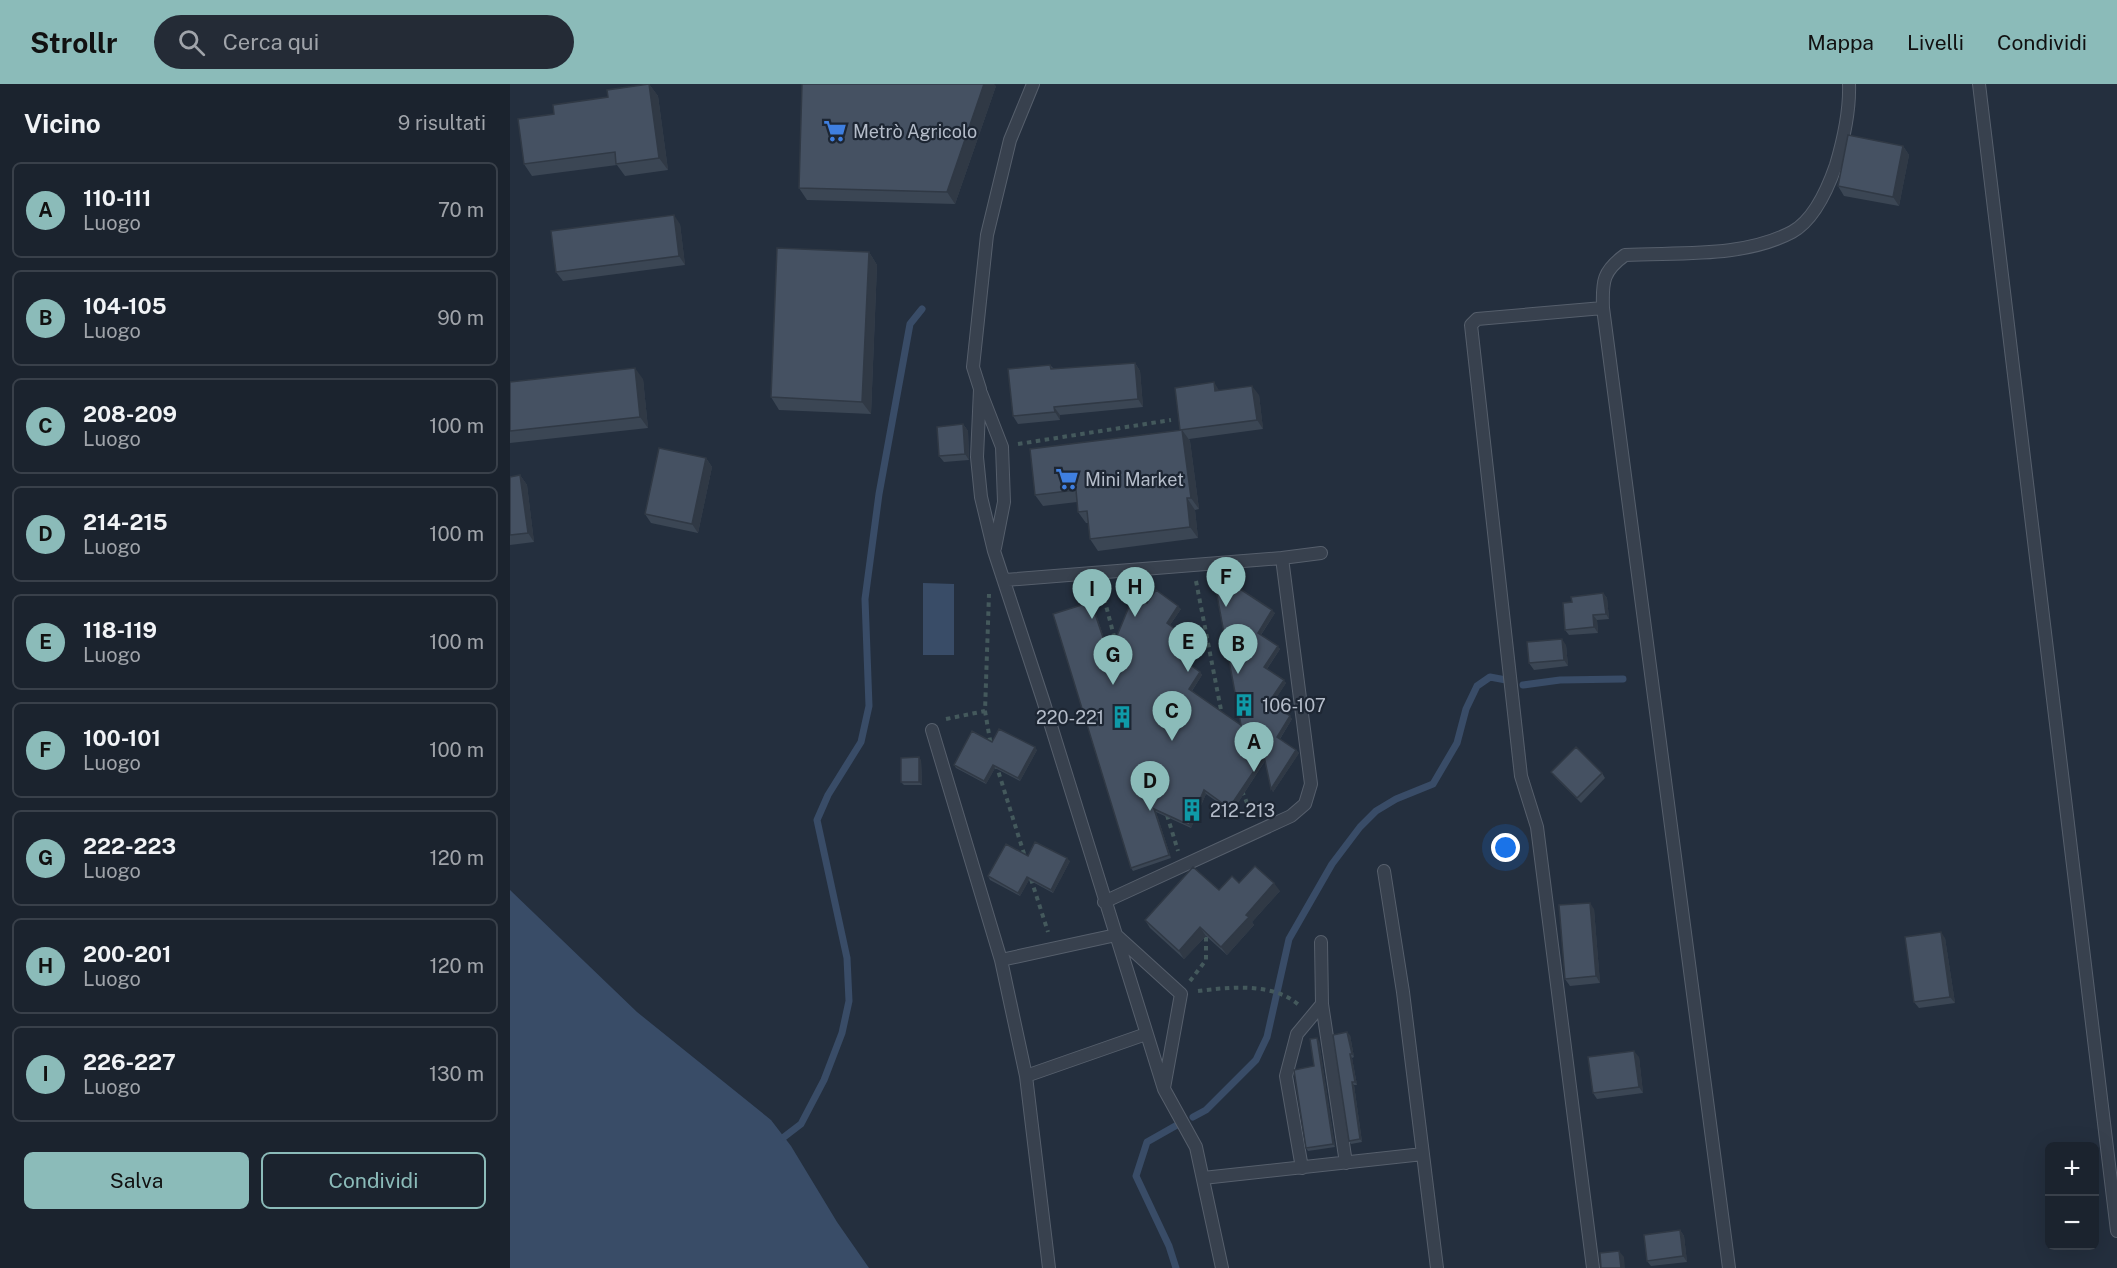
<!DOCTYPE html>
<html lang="it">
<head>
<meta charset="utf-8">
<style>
  :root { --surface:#1b232e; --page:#242b36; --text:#f1f3f6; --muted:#a0a4aa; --line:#39404a; --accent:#8bbbb9 }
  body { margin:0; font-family:"Public Sans",sans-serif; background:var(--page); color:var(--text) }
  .controls { position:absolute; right:18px; bottom:18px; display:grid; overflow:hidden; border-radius:9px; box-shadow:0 6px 24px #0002 }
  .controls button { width:54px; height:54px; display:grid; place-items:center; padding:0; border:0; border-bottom:2px solid var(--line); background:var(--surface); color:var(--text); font:30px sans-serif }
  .you { position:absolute; left:996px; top:764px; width:21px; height:21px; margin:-15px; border:4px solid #fff; border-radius:50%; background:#1a73e8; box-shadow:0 0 0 9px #1a73e833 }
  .badge { display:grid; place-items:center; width:39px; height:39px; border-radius:50%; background:var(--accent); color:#111; font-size:20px; font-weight:700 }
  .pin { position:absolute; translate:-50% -50px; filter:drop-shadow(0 2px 3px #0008) }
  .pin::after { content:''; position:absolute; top:32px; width:21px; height:18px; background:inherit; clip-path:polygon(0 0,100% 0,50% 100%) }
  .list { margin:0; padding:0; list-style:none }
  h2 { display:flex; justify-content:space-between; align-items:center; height:78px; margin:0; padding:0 24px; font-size:26px }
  h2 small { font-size:20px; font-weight:400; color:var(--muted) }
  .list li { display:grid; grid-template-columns:39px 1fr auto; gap:18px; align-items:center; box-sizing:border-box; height:96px; margin:0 12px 12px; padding:0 12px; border:2px solid var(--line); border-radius:9px }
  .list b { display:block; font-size:22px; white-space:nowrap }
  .list p { margin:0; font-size:20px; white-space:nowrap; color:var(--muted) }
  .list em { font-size:20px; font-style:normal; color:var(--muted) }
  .actions { display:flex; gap:12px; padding:18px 24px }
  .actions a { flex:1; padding:14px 0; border:2px solid var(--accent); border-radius:9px; text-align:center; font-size:21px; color:var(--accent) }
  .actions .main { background:var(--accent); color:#111 }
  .icon { flex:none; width:33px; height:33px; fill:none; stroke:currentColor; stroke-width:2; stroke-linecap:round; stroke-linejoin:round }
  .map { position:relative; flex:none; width:1607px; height:1184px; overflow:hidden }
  header { display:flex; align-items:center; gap:36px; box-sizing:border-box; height:84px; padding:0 30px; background:var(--accent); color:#111 }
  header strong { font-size:28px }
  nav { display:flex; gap:33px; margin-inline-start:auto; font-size:21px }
  .search { width:420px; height:54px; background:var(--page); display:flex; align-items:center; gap:15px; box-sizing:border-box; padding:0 21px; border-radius:33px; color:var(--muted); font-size:22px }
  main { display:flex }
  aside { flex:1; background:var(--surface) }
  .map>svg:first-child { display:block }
  .water { fill:#394c67 }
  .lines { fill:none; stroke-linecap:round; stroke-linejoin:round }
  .stream { stroke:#394c67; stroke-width:7 }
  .service-casing { stroke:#565f6c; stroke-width:14 }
  .path { stroke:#44595c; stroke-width:4; stroke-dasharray:4.5 4.5; stroke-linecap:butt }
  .service { stroke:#38414e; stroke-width:12 }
  .wall { fill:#3b4654 }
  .shaded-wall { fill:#303945 }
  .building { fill:#455162; stroke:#303945; stroke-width:1.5 }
  .labels { text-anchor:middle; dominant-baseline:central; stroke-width:4.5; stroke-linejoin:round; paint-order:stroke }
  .poi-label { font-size:18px; fill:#b4bcc9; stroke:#1d2633; text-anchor:start }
</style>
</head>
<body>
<header>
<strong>Strollr</strong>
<div class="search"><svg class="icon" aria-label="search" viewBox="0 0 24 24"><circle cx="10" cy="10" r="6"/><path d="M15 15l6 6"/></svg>Cerca qui</div>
<nav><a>Mappa</a><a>Livelli</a><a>Condividi</a></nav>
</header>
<main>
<aside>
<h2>Vicino<small>9 risultati</small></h2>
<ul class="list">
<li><span class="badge">A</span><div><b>110-111</b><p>Luogo</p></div><em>70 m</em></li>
<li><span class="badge">B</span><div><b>104-105</b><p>Luogo</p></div><em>90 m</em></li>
<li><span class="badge">C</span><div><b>208-209</b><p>Luogo</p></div><em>100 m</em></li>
<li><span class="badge">D</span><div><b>214-215</b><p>Luogo</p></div><em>100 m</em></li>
<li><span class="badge">E</span><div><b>118-119</b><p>Luogo</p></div><em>100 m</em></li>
<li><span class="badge">F</span><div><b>100-101</b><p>Luogo</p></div><em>100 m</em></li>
<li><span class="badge">G</span><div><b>222-223</b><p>Luogo</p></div><em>120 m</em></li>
<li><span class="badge">H</span><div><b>200-201</b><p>Luogo</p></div><em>120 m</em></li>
<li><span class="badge">I</span><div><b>226-227</b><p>Luogo</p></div><em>130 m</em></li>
</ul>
<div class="actions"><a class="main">Salva</a><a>Condividi</a></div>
</aside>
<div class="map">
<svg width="1607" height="1184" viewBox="0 0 1607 1184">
  <rect width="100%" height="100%" fill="#242f3e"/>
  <path class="water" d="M413,499l31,1v71h-31z
    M0,806l127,122 134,108 20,26 46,76 32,46h-359z"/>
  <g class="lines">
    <path class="stream" d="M1013,601l37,-5 63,-1
      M683,1033l13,-7 50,-50 11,-23 22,-98 43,-75 28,-37 16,-16 20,-12 37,-15 24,-41 9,-34 11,-23 13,-9 16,3
      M274,1053l17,-13 23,-44 18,-47 7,-32 -2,-43 -30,-138 11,-25 33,-53 8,-36 -4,-107 14,-105 31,-170 12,-15
      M666,1184l-7,-22 -33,-70 11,-34 30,-17"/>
    <g class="service-casing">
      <path id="service" d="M523,0l-23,56 -23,95 -14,132 7,22 -3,68 4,40 13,54 49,149 121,389 32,58 26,121
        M1469,0l138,1147
        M1093,224l126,960
        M471,309l21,54 2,55 -9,46
        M495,496l277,-22 39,-5
        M422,646l69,230 25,116 23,192
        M874,787l19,121 34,276
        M594,818l187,-86 14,-12 6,-20 -29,-226
        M491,876l115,-25 65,59 -17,94
        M812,920l24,159
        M516,992l120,-42
        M792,1084l-16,-92 11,-42 25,-30 -1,-62
        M693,1094l220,-24
        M1083,1184l-56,-441 -16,-51 -50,-451 6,-6 126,-11c-1,-27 0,-37 22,-53 54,-3 118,3 167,-23 22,-12 36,-44 44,-67 8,-27 14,-53 13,-81"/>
    </g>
    <path class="path" d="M508,360l153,-24
      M686,497l26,134
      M592,506l14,54
      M475,627l6,35
      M436,635l39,-8 4,-117
      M486,680l29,93
      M732,707l10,24
      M657,731l11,36
      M521,795l17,53
      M680,897l16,-21v-24
      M688,907c32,-4 76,-9 102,15"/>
    <use href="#service" class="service"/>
  </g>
  <path class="wall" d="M139,0l9,12 10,74 -43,6 -8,-11 -85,11 -8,-12 30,-50z
    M486,2l-41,118 -148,-4 -8,-12z
    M1393,62l6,9 -10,51 -55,-10 -6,-10z
    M170,140l5,41 -122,16 -7,-9z
    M359,168l8,13 -6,149 -92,-4 -8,-13z
    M625,279l5,8 3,36 -83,8v5l-42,4 -5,-8 37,-51 4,4z
    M133,295l5,49 -138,15v-61z
    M709,306l40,5 4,34 -74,10 1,2 9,68 -4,1 3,28 -100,13 -8,-12 -2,-16h-2l-8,-11 -1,-10 -34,4 -8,-11 145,-65z
    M453,340l5,7 1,29 -25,2 -5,-6z
    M196,374l6,9 -14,66 -47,-10 -6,-9z
    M10,391l7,10 7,57 -24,3v-68z
    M706,506l59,23 -14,22 19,14 -13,20 19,14 -14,21 20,15 -12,20 16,11 3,3 -26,39 -8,-31 -33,51 -26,-18 -15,34 -35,-16 15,46 -38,13 -2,-3 -38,-263 16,49 38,-51 34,6 -11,16 19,14 3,3 -11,16 19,14 2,3 -10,16 49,34z
    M1093,509l4,5 2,21 -12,1 1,13 -29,2 -4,-5z
    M1056,561l2,21 -34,4 -5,-7z
    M482,658l45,8 -17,31 -25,-13 -9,16 -30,-16 -2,-3z
    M411,676l1,25h-18l-3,-3z
    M1041,688l51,1 3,5 -24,25 -26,-26z
    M518,772l42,5 -17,32 -24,-13 -9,16 -30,-16 -2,-4z
    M729,799l41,8 -28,31 2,3 -27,30 -21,-19 -22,23 -34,-31 -5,-8z
    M1084,825l6,74 -30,3 -5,-7z
    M1435,854l10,65 -36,5 -5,-6z
    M840,951l4,22 -2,1 5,27h-3l8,57 -11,2 -2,-3z
    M809,957l16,106 -27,4 -2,-3 8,-82z
    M1129,973l4,36 -46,6 -4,-6z
    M1170,1146l4,6 3,26 -36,4 -4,-5z"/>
  <path class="shaded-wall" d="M139,0l9,12 10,74 -9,-12z
    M474,0h10l2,2 -41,118 -8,-12z
    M1393,62l6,9 -10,51 -6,-9z
    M164,131l6,9 5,41 -6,-9z
    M359,168l8,13 -6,149 -9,-12z
    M625,279l5,8 3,36 -5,-8z
    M125,284l8,11 5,49 -8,-11z
    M704,298l6,10 -5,-1z
    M742,302l7,9 4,34 -6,-9z
    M544,323l6,8v5l-5,-8z
    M453,340l5,7 1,29 -4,-6z
    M672,346l8,11 9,68 -8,-11z
    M196,374l6,9 -14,66 -6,-9z
    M10,391l7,10 7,57 -6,-9z
    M677,414l8,12 3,28 -8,-11z
    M1093,509l4,5 2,21 -3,-5z
    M581,518l2,3 18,54 -2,-4z
    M668,522l3,3 -12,17 -2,-3z
    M762,526l3,3 -15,23 -2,-3z
    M1083,531l4,5 1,13 -4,-6z
    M679,555l3,3 -12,17 -2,-3z
    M1052,555l4,6 2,21 -4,-6z
    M768,562l2,3 -14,21 -2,-3z
    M690,588l2,3 -11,17 -2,-3z
    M774,596l2,3 -15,23 -2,-4z
    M780,632l2,3 -13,21 -2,-3z
    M525,663l2,3 -17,31 -2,-3z
    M786,666l3,3 -26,39 -2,-3z
    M754,672l2,3 -34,53 -3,-4z
    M409,673l2,3 1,25 -3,-3z
    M483,681l2,3 -9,16 -2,-3z
    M694,706l2,4 -15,34 -2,-3z
    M644,725l2,3 15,46 -2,-3z
    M557,774l3,3 -17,32 -2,-3z
    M517,793l2,3 -9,16 -2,-3z
    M764,799l6,8 -28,31 2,3 -27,30 -6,-8 25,-32z
    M1080,819l4,6 6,74 -4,-7z
    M690,843l6,9 -22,23 -5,-8z
    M1431,848l4,6 10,65 -5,-6z
    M837,948l3,3 4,22 -2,-3z
    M807,954l2,3 16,106 -2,-3z
    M1124,967l5,6 4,36 -4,-6z
    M840,970l2,4 5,27 -2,-3z
    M842,998l2,3 8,57 -2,-3z
    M1170,1146l4,6 3,26 -4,-6z
    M1109,1167l5,6 1,11h-4z"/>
  <path class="building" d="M139,0l10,74 -43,6 -1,-12 -91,12 -6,-45 36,-5 -1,-9 55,-8 -1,-7z
    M292,0h182l-37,108 -148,-4z
    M1338,51l55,11 -10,51 -55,-11z
    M164,131l5,41 -123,16 -5,-41z
    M267,164l92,4 -7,150 -91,-5z
    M625,279l3,36 -84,8 1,5 -42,4 -5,-47 42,-4 1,4z
    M125,284l5,49 -130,14v-49z
    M704,298l1,9 37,-5 5,34 -77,10 -5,-42z
    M453,340l2,30 -26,2 -2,-29z
    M672,346l9,68h-4l3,29 -100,12 -3,-28 -9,1 -2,-22 -41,5 -5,-46z
    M149,364l47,10 -14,66 -47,-10z
    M10,391l8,58 -18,2v-58z
    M727,503l35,23 -14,23 20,13 -14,21 20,13 -15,22 21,14 -13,21 19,13 -25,39 -7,-33 -35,52 -25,-18 -15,35 -35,-16 15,46 -38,13 -78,-254 38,-12 18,53 24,-58 14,6 9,-13 22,16 -11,17 22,16 -11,17 22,16 -11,17 52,36 -25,-135z
    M1093,509l3,21 -13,1 1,12 -29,3 -2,-27 9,-1 -1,-5z
    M1052,555l2,21 -35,3 -2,-21z
    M489,645l36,18 -17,31 -25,-13 -9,16 -30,-16 18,-34 20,11z
    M1066,663l26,26 -25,25 -26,-26z
    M409,673v25h-18v-24z
    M525,758l32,16 -16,32 -24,-13 -9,16 -30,-17 18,-32 22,12z
    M745,782l19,17 -28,32 3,2 -28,30 -21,-20 -21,24 -34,-31 48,-53 26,23 13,-14 7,7z
    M1080,819l6,73 -31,3 -6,-74z
    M1431,848l9,65 -36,5 -9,-65z
    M837,948l5,22h-2l5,28h-3l8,57 -11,2 -16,-106z
    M807,954l16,106 -27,4 -12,-78 20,-4 -4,-27z
    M1124,967l5,36 -46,6 -5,-36z
    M1170,1146l3,26 -36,5 -3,-26z
    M1109,1167l2,17h-20l-1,-15z"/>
  <defs>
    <g id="supermarket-bare" transform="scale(1.8)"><path d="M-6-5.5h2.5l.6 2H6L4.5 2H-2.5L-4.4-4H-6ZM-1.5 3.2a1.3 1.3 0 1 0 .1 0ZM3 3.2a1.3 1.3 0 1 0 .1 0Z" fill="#3f7fe0" stroke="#1d2633" stroke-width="2.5" paint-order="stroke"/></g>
    <g id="building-bare" transform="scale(1.8)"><path d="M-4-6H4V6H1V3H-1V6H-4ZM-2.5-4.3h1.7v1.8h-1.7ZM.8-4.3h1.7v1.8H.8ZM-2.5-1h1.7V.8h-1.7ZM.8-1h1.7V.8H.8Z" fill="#0f9aa8" stroke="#1d2633" stroke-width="2.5" paint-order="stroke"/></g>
  </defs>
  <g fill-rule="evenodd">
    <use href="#supermarket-bare" x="325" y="47"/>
    <use href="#supermarket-bare" x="557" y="395"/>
    <use href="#building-bare" x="734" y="621"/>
    <use href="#building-bare" x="612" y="633"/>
    <use href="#building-bare" x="682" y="726"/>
  </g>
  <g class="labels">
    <g class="poi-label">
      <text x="343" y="47">Metrò Agricolo</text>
      <text x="575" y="395">Mini Market</text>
      <text x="752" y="621">106-107</text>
      <text x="594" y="633" text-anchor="end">220-221</text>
      <text x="700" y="726">212-213</text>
    </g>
  </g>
</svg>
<div class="controls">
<button>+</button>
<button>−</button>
</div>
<div class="you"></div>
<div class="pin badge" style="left:744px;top:688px">A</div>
<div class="pin badge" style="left:728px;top:590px">B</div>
<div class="pin badge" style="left:662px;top:657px">C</div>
<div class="pin badge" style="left:640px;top:727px">D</div>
<div class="pin badge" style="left:678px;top:588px">E</div>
<div class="pin badge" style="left:716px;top:523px">F</div>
<div class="pin badge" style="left:603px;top:601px">G</div>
<div class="pin badge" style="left:625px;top:533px">H</div>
<div class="pin badge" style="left:582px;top:535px">I</div>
</div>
</main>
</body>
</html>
